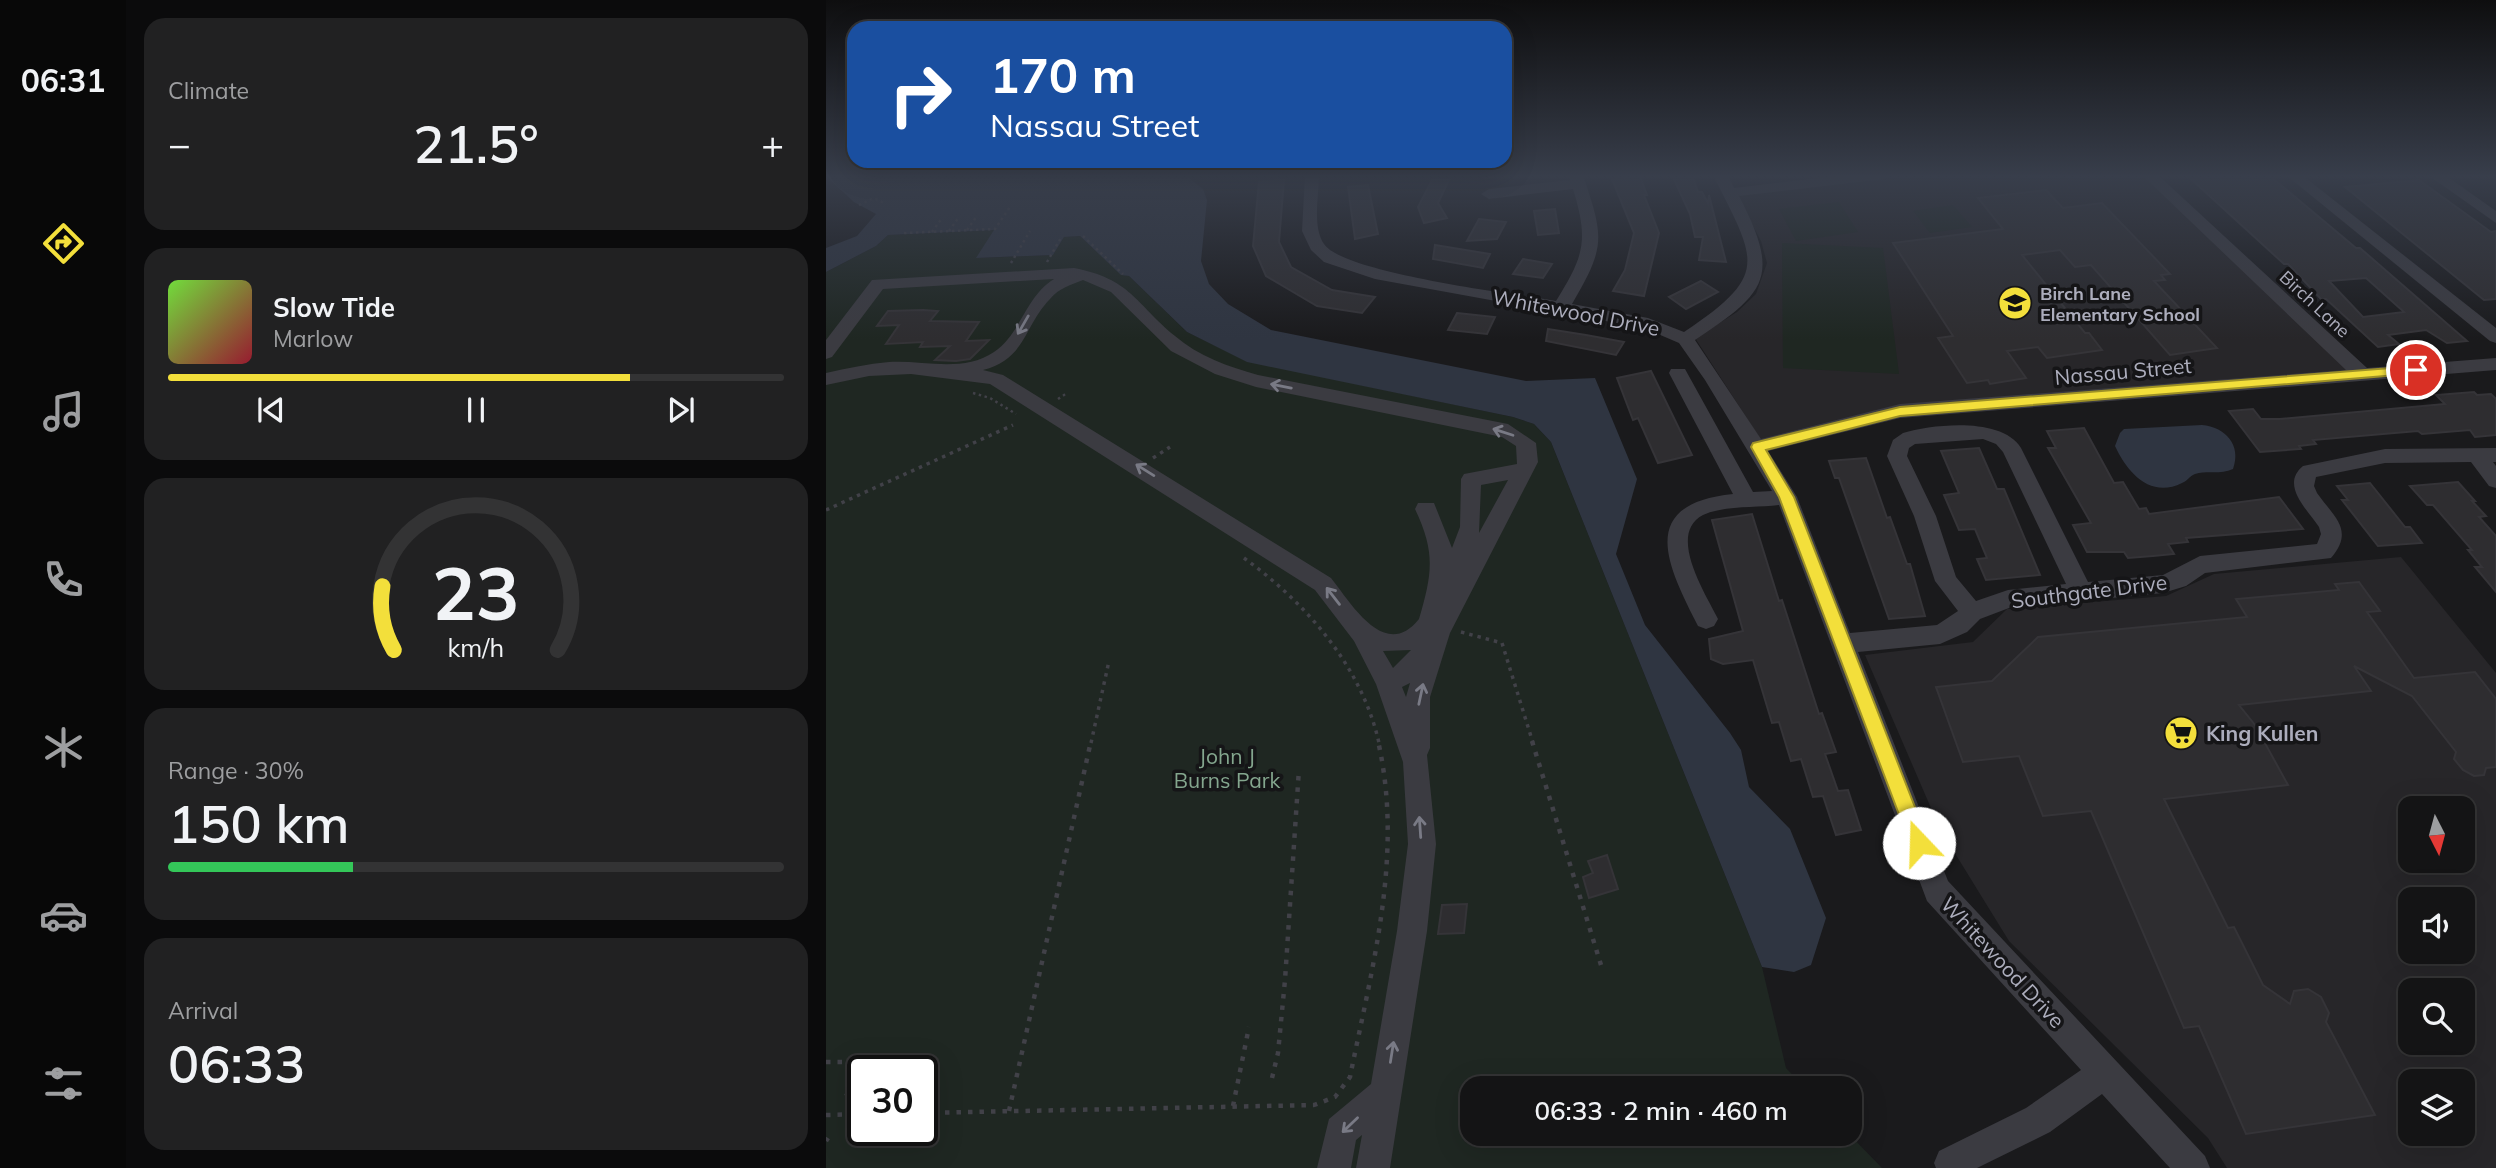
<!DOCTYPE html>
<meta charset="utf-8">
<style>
:root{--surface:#141415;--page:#212122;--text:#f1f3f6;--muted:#9d9ea0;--line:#333334;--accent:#f3df3b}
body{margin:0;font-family:Mulish,sans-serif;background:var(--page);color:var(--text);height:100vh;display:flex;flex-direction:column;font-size:26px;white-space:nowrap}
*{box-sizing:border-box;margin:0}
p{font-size:23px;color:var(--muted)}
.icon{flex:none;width:38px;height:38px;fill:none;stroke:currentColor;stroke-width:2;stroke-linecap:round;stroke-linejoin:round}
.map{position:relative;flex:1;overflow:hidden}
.side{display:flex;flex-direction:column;gap:18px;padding:18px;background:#0b0b0c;width:700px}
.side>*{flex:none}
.top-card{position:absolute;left:21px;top:21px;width:665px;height:147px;border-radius:21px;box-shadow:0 7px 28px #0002,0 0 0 2px var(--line);background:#1a4fa0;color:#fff;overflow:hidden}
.needle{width:46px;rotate:174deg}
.buttons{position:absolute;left:1572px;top:796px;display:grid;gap:14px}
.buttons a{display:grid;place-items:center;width:77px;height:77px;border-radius:14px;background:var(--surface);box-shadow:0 7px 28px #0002,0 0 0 2px var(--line);font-size:35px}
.speed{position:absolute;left:21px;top:1055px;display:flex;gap:14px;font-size:35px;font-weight:700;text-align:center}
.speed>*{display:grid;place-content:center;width:91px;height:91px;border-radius:50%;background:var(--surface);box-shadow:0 7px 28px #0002,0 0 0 2px var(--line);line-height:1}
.speed .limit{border:4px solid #111;border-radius:10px;background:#fff;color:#111}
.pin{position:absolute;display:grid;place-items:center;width:60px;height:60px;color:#fff;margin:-30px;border:4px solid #fff;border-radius:50%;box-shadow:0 2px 7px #0007}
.me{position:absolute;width:77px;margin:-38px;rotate:339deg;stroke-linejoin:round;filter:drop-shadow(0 0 5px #0008)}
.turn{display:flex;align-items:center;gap:24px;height:147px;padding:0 28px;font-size:32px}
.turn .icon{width:91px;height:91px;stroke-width:2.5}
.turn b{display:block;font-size:49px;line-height:60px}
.big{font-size:52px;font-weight:600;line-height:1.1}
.side .card{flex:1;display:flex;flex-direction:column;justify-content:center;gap:10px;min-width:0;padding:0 24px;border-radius:21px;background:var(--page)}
.side .dial{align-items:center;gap:0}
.dial svg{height:182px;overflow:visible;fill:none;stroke:var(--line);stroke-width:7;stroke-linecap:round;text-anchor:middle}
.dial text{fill:var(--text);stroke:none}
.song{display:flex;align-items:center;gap:21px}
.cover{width:84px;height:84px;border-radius:10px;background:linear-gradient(135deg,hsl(100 70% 55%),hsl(350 70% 35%))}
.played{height:7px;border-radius:4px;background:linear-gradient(90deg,var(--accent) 75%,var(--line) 75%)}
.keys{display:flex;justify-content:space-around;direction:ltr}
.heat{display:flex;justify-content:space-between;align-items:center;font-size:38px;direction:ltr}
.charge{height:10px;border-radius:5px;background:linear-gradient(90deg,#34c759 30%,var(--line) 0)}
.trip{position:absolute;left:634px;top:1076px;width:402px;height:70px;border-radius:21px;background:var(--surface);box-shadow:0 7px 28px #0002,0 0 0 2px var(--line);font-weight:600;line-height:70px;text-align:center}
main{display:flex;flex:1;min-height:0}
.tab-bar{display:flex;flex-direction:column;width:126px;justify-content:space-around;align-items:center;background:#080808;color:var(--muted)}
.tab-bar .icon{width:49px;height:49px}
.tab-bar .active{color:var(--accent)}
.tab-bar b{font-size:32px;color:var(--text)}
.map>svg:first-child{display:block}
</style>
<main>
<nav class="tab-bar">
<b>06:31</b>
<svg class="icon active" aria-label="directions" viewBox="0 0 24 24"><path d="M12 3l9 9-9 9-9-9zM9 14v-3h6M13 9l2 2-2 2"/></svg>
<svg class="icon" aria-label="music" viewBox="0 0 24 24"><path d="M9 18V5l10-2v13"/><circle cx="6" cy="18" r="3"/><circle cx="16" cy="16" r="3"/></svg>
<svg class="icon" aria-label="phone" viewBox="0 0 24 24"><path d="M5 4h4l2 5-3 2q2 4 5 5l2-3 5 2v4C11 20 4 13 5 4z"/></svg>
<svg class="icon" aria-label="climate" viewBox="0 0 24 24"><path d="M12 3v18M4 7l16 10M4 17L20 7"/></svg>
<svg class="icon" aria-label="car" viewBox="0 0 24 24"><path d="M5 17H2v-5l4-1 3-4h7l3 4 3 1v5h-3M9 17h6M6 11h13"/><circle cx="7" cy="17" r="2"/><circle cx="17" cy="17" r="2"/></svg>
<svg class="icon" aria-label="filters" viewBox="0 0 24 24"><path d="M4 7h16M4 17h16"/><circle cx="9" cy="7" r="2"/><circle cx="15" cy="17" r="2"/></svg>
</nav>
<section class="side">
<div class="card"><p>Climate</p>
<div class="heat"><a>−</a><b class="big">21.5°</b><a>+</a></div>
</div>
<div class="card">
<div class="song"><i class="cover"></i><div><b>Slow Tide</b><p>Marlow</p></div></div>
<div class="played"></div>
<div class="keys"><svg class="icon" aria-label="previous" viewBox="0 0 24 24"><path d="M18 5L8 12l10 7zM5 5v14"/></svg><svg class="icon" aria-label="pause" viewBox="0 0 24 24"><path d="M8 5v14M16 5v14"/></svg><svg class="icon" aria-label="next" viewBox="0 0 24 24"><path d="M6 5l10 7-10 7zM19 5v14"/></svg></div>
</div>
<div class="card dial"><svg viewBox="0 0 100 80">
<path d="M14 69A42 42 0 1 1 86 69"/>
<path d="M14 69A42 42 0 0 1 9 41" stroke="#f3df3b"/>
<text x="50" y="56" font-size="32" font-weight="700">23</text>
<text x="50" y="72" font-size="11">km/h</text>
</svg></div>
<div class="card"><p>Range · 30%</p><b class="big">150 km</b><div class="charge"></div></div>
<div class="card"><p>Arrival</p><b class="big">06:33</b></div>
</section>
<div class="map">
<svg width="1670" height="1168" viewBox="0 0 1670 1168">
<rect width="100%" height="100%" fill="#1a1a1c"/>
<g fill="#272629" fill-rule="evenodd">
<polygon points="1072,175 1320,175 1531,373 1064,408 935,440 869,338 911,312 930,294 941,263 935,241 910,194"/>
<path d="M1575 557 1670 673V1168H1401L1382 1138 1183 941 1114 829 1039 655 1147 642 1181 609 1340 596 1388 574ZM1584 808H1636V861H1584ZM1584 900H1636V952H1584ZM1584 990H1636V1043H1584ZM1584 1082H1636V1134H1584Z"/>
</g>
<g fill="#1f2722" fill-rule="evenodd">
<polygon points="1013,202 1032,232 970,241 953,209"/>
<polygon points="1127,205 1146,227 1104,233 1087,211"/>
<path d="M169 230 151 258 227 255 238 237 254 236 295 274 303 276 361 332 421 361 687 417 708 424 725 442 936 967 960 1068 979 1088H646V1134H1023L1056 1168H0V272L50 246 62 235ZM37 1071H96V1130H37Z"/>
<polygon points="956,243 1057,248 1073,374 957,368"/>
</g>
<g fill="#2f3541">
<polygon points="7,175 359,175 377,189 381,200 375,261 383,284 402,304 445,330 700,381 769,378 811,479 790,554 819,625 904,733 915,750 923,787 964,829 1000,918 985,965 968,972 936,967 725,442 708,424 687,417 421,362 361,332 303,276 295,275 254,236 238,237 227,255 150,258 168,230 62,235 50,246 0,272 0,248 31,236 50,214 28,202 2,178"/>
<path d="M1376 425C1399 427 1416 445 1407 469 1394 475 1382 470 1369 474 1363 476 1362 481 1356 483 1324 499 1301 472 1289 446L1294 433 1298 429Z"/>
</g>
<g fill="#2e2d30" stroke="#353438" stroke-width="2" fill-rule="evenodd">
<polygon points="846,175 866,175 872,192 876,192 882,203 883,195 900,262 873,260 877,237 869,237 864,214"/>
<path d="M1404 175H1443L1530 248H1534L1641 341 1621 343 1600 330 1562 335 1573 344 1552 347 1500 299H1495L1462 264H1458L1365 179ZM1540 278 1578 312 1537 317 1503 281Z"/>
<polygon points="814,176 821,195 818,195 833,233 818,296 787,291 799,270 808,233 786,179"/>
<polygon points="458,180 453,242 465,267 506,290 549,297 536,313 491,306 440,276 427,246 433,182"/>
<polygon points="606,180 623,180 612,203 621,218 598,223 592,207"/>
<polygon points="1593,180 1665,232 1670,231 1670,299 1658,300 1519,187"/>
<polygon points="542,185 552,234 529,239 522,187"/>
<polygon points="1220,190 1237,208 1276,203 1344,274 1335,275 1339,280 1328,281 1391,348 1344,355 1265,265 1249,267 1234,250 1196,255 1259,333 1263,333 1276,350 1221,358 1212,347 1181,351 1200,378 1164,384 1162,380 1141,383 1112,338 1127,336 1067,243 1177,229 1152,198"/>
<polygon points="729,209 733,233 712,235 708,211"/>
<polygon points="653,219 680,222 671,239 641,241"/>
<polygon points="609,245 664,254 657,268 607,259"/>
<polygon points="697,259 726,264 717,278 687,274"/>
<polygon points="875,281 892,292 860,309 843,297"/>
<polygon points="97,310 112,311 104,321 153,322 140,341 163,340 144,359 130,361 109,360 124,346 94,347 97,342 60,344 73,325 51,326 62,311"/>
<polygon points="631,313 669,317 661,334 622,330"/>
<polygon points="722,329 760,335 798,342 790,355 720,341"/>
<polygon points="825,371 866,455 832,463 812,418 807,420 791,378"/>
<polygon points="1648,392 1651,395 1665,394 1670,399 1670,435 1649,437 1644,430 1596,434 1592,431 1487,440 1490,444 1473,446 1475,449 1434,452 1403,411 1427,409 1435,419 1454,419 1619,404 1610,395"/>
<polygon points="1258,428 1288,483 1297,482 1313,509 1320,508 1323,514 1453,497 1477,529 1360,538 1362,542 1342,544 1348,554 1327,556 1302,558 1298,552 1261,552 1247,525 1265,523 1222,448 1230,448 1221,431"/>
<polygon points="1153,448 1171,489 1178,489 1214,575 1160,580 1151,559 1161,558 1149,529 1133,530 1118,495 1133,493 1115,451"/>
<polygon points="1040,458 1061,518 1064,517 1081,564 1084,564 1099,616 1063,619 1013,478 1009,478 1003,461"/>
<polygon points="1632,482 1649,501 1646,501 1660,516 1653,517 1670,536 1670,592 1649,567 1656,567 1642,550 1646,550 1607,505 1601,505 1584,486"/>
<polygon points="1544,483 1579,527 1584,527 1596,543 1552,546 1516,500 1522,500 1511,486"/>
<polygon points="926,514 953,601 956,600 993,714 996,713 1010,752 999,754 1012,791 1022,790 1035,830 1010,835 997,796 987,797 975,759 965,761 953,722 946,723 927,660 897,664 885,659 883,639 917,631 886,520"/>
<polygon points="1533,582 1554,611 1541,612 1588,678 1649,672 1670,699 1670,767 1660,768 1658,775 1648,776 1637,770 1628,759 1630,752 1586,696 1528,666 1545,691 1413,705 1429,725 1462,785 1338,799 1402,928 1408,927 1437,985 1464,1004 1468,991 1482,989 1495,997 1503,1013 1500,1022 1549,1115 1420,1134 1373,1026 1358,1028 1265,811 1217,816 1193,756 1137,762 1110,687 1166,681 1212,637 1421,617 1410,599 1513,590 1509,584"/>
<polygon points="781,855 792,889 763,898 757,877 767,873 762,861"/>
<polygon points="641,904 638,933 612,934 616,905"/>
</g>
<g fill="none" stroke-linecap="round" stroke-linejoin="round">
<g stroke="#414148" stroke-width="2.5" stroke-dasharray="2.5 3.5" stroke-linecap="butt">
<polyline points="33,205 48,198 60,204"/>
<polyline points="141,230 151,216"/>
<polyline points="123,231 133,217"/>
<polyline points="106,232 116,218"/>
<polyline points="78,233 169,229 184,207"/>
<polyline points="257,236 297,274"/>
<polyline points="221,262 236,236"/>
<polyline points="185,263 204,231"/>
<polyline points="147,393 164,398 190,414"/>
<polyline points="232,399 241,393"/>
</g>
<g stroke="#414148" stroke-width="3.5" stroke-dasharray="3.5 5" stroke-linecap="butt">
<polyline points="327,458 344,447"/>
<polyline points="0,510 187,425"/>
<path d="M418 558C480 603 536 667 553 743"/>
<polyline points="635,632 676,643 707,743"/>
<polyline points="265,743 283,661"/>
</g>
<g stroke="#414148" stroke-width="4.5" stroke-dasharray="4.5 7" stroke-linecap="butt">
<polyline points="706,741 775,965"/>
<polyline points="0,1062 36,1062 18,1101"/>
<polyline points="446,1078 452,1053 459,980 473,769"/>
<polyline points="407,1106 423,1027"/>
<polyline points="183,1111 265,741"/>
<path d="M96 1113 488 1105 509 1097 524 1077C546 967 578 854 552 741"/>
<polyline points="0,1115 37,1114"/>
<polyline points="0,1141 2,1138"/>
</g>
<g fill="#3b3b41" fill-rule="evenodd">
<path d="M479 175H493C493 195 486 226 498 244 517 273 689 294 730 301 758 256 763 241 747 189L663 199 655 194 663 189 744 180 743 175H757C778 238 780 246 746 304L822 318 858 332C945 274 930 261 887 175H902L908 188 1018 175H1065L1058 179 913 196C955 277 941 292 869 340L935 439 1074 404 1520 370 1316 175H1332L1541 368 1670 358V370L1074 418 942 451 971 497 1024 633 1111 625 1132 611 1109 581 1088 516 1061 456 1067 440 1077 433C1108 424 1176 417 1195 448L1262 582 1337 575 1374 556 1491 544 1495 534 1493 527C1481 509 1454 485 1477 466L1559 449 1670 448V462H1667L1670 466V488L1663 486 1645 462 1559 463 1490 477 1488 486 1491 493C1508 517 1529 530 1505 558L1379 573 1360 586 1337 593 1183 608 1154 619 1141 632 1114 644 1032 652 1122 881 1379 1156 1384 1168H1344L1276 1094 1224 1132 1151 1168H1110L1108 1163 1113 1151 1200 1108 1255 1070 1101 901 953 505C930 508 899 505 877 515 840 534 881 596 892 619L888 626 880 629 872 626C841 565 810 504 907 494L843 373 845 369H859L927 492 946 491 879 380 853 343 818 328 549 279 498 262 485 250 476 231ZM1157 439 1170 444 1177 452 1240 584 1182 590 1150 601 1130 577 1110 516 1081 456 1083 448 1089 444Z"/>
<polygon points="1460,175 1476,175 1670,328 1670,343 1664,341"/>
<polygon points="1602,175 1619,175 1670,211 1670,223"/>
<path d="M248 268C305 279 309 303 349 336 372 356 403 367 432 375L682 424 710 443 712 462 624 633 604 697V748L601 755 610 844 601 931 564 1168H530L536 1135 530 1140 525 1168H491L503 1119 545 1084 571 931 582 844 577 762 550 684 528 641 489 590 164 384 85 374 43 376 0 385V373C21 368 42 364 63 362 98 360 137 373 168 352 195 334 199 297 228 279L57 289 6 357 0 359V340L46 280ZM257 280 285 292 345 351 389 374 430 387 676 437 690 446 691 464 638 474 635 479 634 527 626 548 608 503H592L589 509C610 553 606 574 593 619 559 662 525 603 505 578L177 375 157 370C201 358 197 327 224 299 233 288 245 285 257 280ZM682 480 653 533 655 485ZM585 650 567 668 557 651ZM584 683 580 697 576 687Z"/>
</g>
</g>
<defs><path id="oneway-shaft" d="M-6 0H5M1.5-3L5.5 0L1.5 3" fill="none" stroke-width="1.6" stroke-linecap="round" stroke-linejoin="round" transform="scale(1.75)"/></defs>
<g stroke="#797a85">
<use href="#oneway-shaft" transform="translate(197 325) rotate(120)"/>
<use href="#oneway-shaft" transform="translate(455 386) rotate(-169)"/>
<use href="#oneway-shaft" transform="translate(677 432) rotate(-162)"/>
<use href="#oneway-shaft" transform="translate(319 470) rotate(-148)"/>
<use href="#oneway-shaft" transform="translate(507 596) rotate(-128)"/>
<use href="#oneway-shaft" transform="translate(595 694) rotate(-78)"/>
<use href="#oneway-shaft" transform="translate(594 827) rotate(-94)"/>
<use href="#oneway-shaft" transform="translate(566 1052) rotate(-81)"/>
<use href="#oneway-shaft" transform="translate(524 1125) rotate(136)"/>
</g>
<linearGradient id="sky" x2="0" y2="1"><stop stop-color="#0e0e0f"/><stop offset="0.52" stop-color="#383e4b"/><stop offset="1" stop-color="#383e4b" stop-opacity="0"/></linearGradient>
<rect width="1670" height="339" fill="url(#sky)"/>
<polygon fill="#f3df3b" stroke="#9e9126" stroke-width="2" points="1590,366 1595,368 1595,373 1074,416 940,450 968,497 1103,843 1100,849 1093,852 1086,849 953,497 925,447 927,443 1074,407"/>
<defs>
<symbol id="school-disc" viewBox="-11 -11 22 22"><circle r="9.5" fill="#f3df3b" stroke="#151517"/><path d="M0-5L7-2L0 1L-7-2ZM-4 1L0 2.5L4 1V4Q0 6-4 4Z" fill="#111"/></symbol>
<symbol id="supermarket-disc" viewBox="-11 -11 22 22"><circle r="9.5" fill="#f3df3b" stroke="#151517"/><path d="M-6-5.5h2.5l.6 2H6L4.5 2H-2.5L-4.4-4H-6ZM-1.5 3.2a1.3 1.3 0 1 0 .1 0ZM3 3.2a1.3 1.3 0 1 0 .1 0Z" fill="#111"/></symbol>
</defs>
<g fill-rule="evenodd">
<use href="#school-disc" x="1170" y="284" width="38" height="38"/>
<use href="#supermarket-disc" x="1336" y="714" width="38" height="38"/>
</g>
<g text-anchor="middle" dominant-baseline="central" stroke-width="7" stroke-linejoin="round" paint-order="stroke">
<g font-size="18" font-weight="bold" fill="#acadbc" stroke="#151517" text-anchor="start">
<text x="1214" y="293">Birch Lane<tspan x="1214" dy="21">Elementary School</tspan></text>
</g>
<g font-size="18" fill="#acadbc" stroke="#151517">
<text transform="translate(1489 304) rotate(43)">Birch Lane</text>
</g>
<g font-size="21" fill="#acadbc" stroke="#151517">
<text transform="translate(750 312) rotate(11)">Whitewood Drive</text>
<text transform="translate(1297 371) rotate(-5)">Nassau Street</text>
<text transform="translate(1263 591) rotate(-7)">Southgate Drive</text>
<text transform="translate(1177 962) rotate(47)">Whitewood Drive</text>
</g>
<g font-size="21" font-weight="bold" fill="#acadbc" stroke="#151517" text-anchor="start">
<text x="1380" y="733">King Kullen</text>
</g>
<g font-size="21" fill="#84a68e" stroke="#151517">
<text x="401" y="756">John J<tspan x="401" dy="24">Burns Park</tspan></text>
</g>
</g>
</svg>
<div class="buttons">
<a><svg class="needle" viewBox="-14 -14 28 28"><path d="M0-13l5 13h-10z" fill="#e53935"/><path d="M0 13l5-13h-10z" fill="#9d9ea0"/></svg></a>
<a><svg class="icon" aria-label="sound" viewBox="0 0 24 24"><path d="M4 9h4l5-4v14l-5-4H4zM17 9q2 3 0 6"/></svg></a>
<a><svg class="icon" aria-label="search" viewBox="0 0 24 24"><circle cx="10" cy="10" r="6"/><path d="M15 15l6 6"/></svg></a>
<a><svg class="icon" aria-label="layers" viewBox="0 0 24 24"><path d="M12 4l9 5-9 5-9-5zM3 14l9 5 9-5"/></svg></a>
</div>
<div class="speed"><div class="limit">30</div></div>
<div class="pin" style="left:1590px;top:370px;background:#d93025"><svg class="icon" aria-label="arrive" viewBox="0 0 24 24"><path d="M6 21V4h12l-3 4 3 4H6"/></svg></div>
<svg class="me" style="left:1093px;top:843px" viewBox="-20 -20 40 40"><circle r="19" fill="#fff"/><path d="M0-13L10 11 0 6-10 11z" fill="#f3df3b"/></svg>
<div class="trip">06:33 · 2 min · 460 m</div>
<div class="top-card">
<div class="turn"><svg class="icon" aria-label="right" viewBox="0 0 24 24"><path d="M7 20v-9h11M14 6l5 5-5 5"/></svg><div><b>170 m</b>Nassau Street</div></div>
</div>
</div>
</main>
